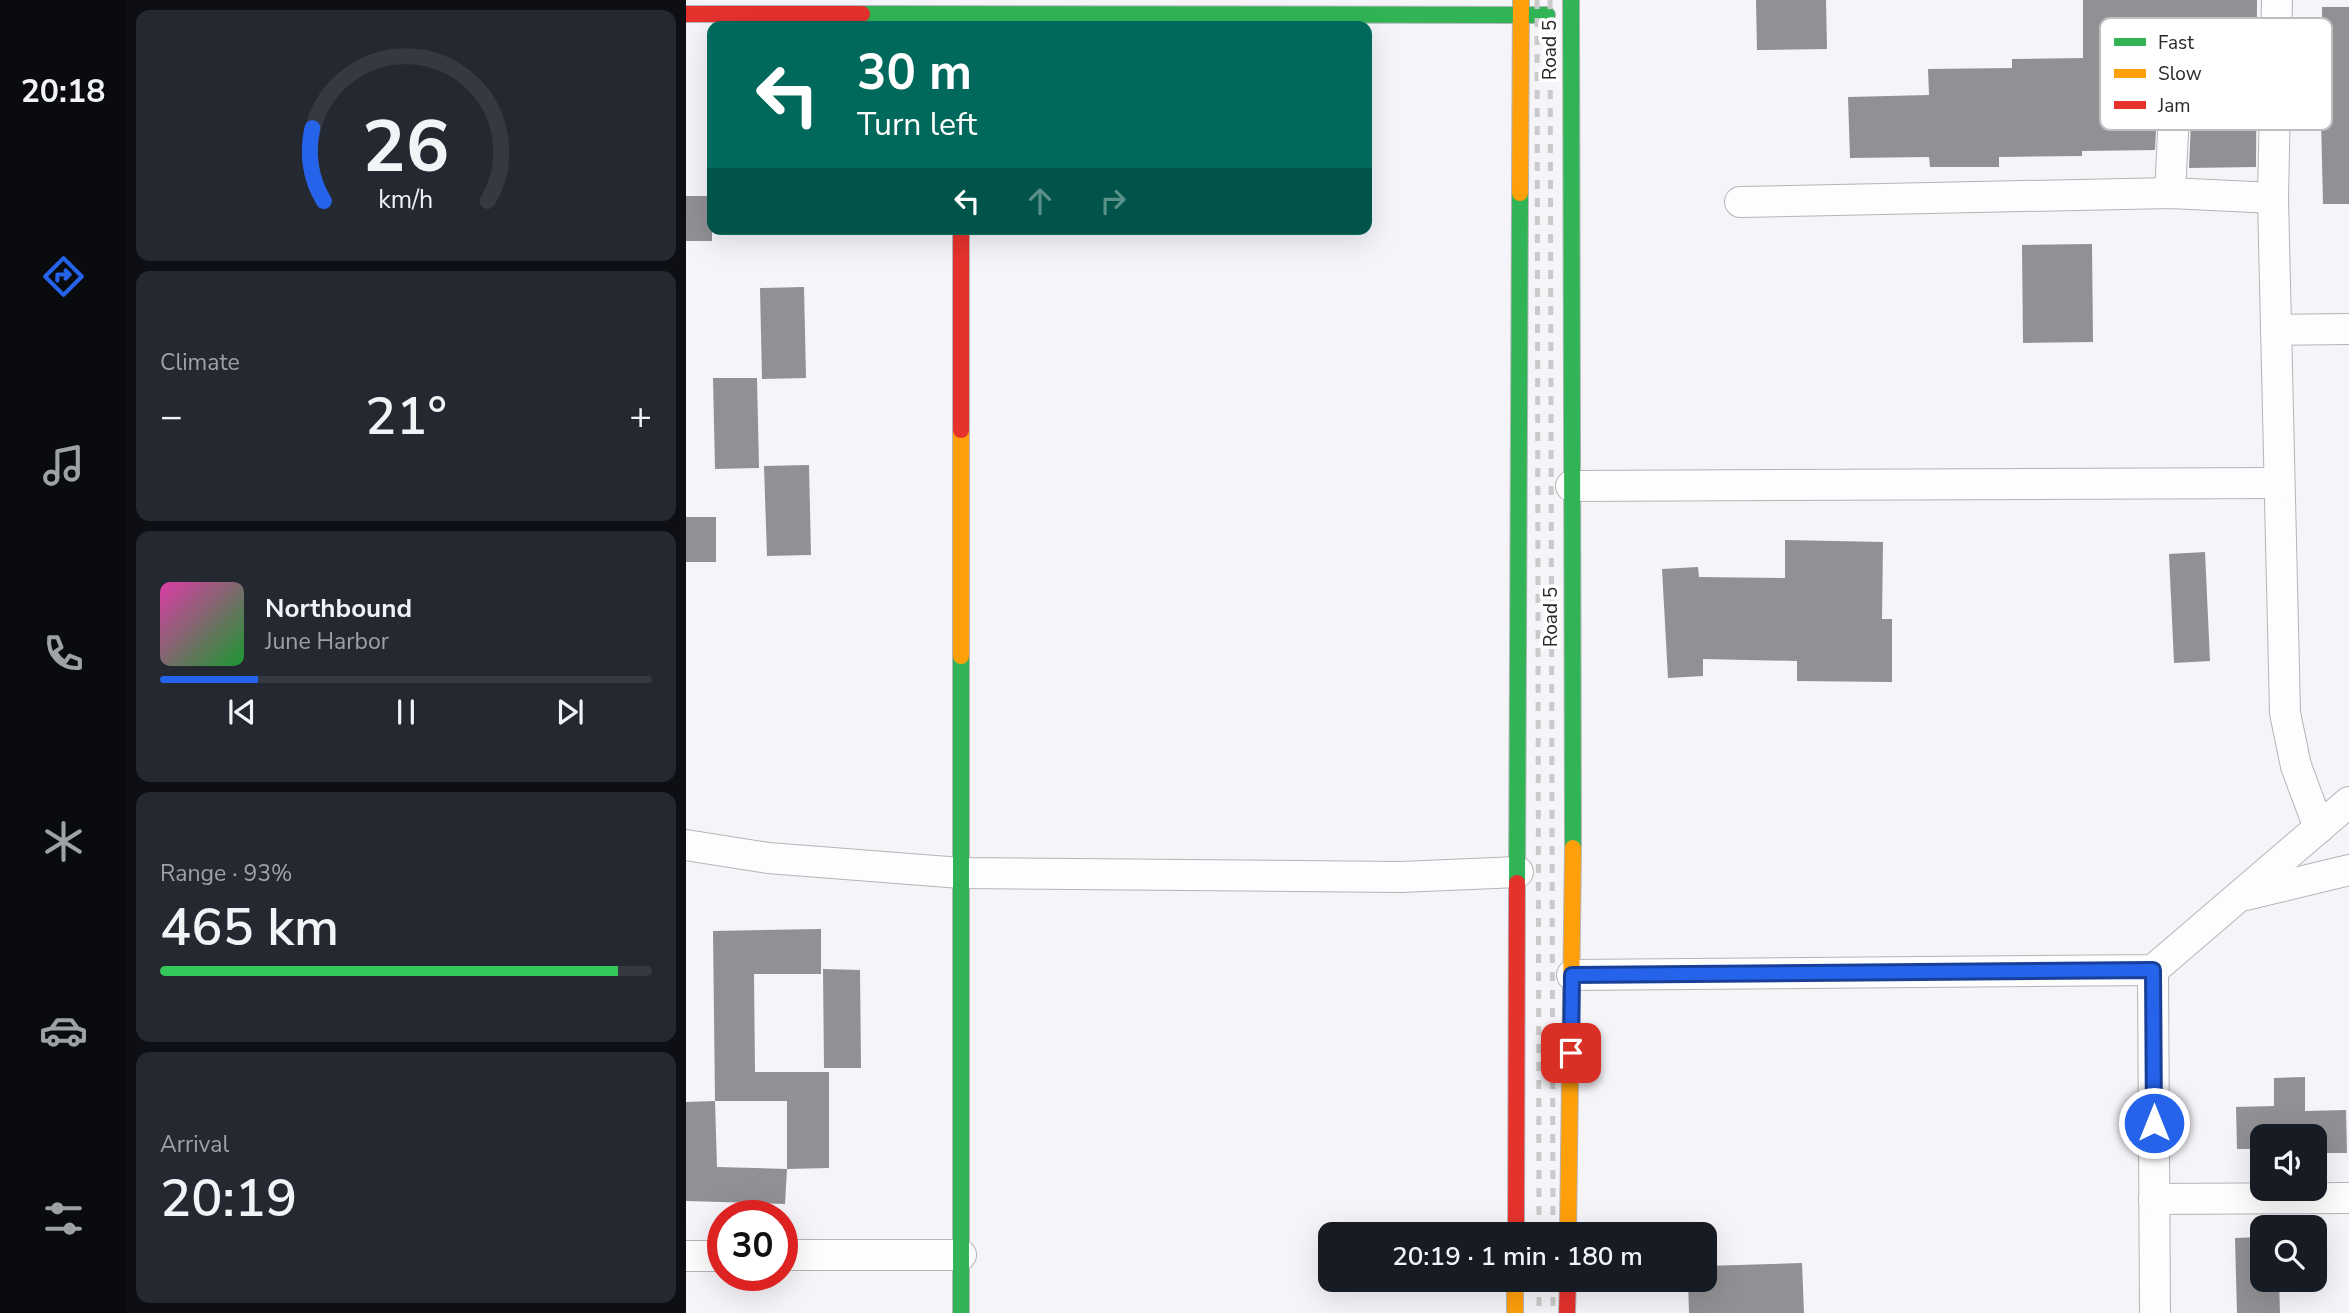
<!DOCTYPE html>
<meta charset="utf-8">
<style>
:root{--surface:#171b24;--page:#242831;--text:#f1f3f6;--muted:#9ea1a6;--line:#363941;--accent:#2563eb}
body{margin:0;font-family:"Nunito Sans",sans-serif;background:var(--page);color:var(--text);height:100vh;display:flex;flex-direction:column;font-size:26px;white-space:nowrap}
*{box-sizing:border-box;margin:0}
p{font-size:23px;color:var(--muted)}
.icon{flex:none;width:38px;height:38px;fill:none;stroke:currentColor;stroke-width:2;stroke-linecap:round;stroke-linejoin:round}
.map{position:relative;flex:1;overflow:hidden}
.sheet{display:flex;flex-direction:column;gap:10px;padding:10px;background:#0d0f14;width:560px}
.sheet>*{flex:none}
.top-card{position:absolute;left:21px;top:21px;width:665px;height:214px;border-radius:14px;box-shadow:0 7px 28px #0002;background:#00695c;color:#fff;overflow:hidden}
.tools{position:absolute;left:1564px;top:1124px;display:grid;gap:14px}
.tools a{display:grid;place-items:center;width:77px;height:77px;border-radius:14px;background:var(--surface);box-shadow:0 7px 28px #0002;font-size:35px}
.speed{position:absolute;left:21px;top:1200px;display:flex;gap:14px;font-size:35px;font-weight:700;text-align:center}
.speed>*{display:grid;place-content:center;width:91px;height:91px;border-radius:50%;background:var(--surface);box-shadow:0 7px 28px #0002;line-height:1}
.speed .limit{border:10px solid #d22;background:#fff;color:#111}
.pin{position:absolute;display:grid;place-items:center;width:60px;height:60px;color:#fff;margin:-30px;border-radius:14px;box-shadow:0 4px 10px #0006}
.me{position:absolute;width:77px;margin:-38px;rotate:0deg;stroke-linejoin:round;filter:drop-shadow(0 0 5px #0008)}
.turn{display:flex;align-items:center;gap:24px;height:147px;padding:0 35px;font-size:32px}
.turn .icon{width:91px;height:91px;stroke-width:2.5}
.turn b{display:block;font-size:49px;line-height:60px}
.lanes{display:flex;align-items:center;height:66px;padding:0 35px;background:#0003;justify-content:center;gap:35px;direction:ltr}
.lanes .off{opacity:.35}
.big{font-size:52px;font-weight:600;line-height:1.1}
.sheet .tile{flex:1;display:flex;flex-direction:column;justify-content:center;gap:10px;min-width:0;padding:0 24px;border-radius:14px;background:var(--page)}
.sheet .dial{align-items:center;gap:0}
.dial svg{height:182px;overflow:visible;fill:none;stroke:var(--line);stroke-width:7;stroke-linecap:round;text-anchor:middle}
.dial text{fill:var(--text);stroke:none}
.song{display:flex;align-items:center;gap:21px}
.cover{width:84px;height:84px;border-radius:10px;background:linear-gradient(135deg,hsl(320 70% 55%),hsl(130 70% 35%))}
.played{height:7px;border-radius:4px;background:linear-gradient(90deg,var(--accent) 20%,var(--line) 20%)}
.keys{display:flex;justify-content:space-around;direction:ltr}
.heat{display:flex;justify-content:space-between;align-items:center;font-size:38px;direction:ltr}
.charge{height:10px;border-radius:5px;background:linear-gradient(90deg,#34c759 93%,var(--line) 0)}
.trip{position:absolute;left:632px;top:1222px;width:399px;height:70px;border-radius:14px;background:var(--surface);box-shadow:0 7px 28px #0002;font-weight:600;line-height:70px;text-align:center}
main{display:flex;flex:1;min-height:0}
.menu{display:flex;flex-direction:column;width:126px;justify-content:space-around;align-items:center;background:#090b0e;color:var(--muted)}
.menu .icon{width:49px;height:49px}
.menu .on{color:var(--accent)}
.menu b{font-size:32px;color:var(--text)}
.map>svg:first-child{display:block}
</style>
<main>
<nav class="menu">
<b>20:18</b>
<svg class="icon on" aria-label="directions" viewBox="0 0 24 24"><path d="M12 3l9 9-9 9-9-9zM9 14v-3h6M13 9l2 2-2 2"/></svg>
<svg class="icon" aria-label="music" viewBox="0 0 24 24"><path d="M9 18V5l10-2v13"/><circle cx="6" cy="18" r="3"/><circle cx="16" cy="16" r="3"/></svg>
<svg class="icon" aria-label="phone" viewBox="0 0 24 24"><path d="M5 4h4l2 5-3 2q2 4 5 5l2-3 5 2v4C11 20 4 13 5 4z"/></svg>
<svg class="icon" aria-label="climate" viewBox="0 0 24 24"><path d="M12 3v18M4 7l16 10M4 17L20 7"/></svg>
<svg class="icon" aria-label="car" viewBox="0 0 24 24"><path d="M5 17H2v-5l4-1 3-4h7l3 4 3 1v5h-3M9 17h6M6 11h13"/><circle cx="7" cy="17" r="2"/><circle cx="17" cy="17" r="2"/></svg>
<svg class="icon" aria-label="filters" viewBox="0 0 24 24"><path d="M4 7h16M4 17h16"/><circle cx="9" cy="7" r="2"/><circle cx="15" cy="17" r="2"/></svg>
</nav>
<section class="sheet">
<div class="tile dial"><svg viewBox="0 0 100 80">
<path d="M14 69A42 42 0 1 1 86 69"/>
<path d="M14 69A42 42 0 0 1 9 37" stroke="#2563eb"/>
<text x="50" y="56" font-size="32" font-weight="700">26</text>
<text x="50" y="72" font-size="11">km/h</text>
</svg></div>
<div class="tile"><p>Climate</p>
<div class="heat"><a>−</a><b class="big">21°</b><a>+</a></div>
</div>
<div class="tile">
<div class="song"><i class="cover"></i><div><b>Northbound</b><p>June Harbor</p></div></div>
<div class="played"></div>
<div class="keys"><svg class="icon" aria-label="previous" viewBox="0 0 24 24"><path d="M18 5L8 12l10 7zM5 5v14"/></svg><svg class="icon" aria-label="pause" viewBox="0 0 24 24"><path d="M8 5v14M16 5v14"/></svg><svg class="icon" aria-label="next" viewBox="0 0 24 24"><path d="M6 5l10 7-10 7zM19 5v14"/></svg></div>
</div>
<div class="tile"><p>Range · 93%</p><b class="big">465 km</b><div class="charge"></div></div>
<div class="tile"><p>Arrival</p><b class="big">20:19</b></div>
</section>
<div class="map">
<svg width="1663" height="1313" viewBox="0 0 1663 1313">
<rect width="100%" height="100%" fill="#f4f4f9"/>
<g fill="#919195">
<polygon points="1070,0 1140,0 1141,49 1071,50"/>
<polygon points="1397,0 1571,0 1570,167 1503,168 1508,53 1501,39 1491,36 1477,43 1474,51 1469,150 1396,151 1396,156 1313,157 1313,167 1244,167 1243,157 1164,158 1162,97 1243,95 1242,69 1326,68 1326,59 1397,58"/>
<polygon points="1636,7 1663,7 1663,204 1637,204 1634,78 1637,78"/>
<rect x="0" y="196" width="26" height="45"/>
<polygon points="1406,244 1407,342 1337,343 1336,245"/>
<polygon points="118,287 120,378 76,379 74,288"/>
<polygon points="27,378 71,378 73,468 29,469"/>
<polygon points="123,465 125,555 81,556 78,466"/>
<rect x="0" y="517" width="30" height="45"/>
<polygon points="1099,540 1197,542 1196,619 1206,619 1206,682 1111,681 1111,661 1017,659 1017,676 982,678 976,569 1012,567 1013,577 1099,578"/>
<polygon points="1519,552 1524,661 1488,663 1483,554"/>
<polygon points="135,929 135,974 68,974 69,1072 143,1072 143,1168 101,1169 101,1101 29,1101 27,931"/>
<polygon points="137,969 174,970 175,1068 138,1068"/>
<polygon points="1619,1077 1619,1111 1660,1110 1661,1153 1629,1153 1629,1136 1577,1136 1577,1149 1551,1149 1550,1107 1588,1106 1588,1078"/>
<polygon points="29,1101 31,1167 101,1169 99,1204 0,1201 0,1102"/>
<polygon points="1577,1237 1577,1279 1593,1279 1594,1313 1551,1313 1549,1238"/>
<polygon points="1116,1263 1118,1313 1003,1313 1002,1279 1018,1279 1018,1266"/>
</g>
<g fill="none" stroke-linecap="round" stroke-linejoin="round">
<defs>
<g id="street">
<polyline points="1484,193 1491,53"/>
<polyline points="1587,198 1599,713 1610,766 1633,828"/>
<polyline points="1054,202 1484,193 1587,198 1591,0"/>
<polyline points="1590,330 1663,329"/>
<polyline points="885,486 1593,483"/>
<polyline points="0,845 82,858 275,873 715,877 832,872"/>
<polyline points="1560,895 1663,870"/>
<polyline points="1467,970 1469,1313"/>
<polyline points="886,975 1467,970 1663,802"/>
<polyline points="1468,1199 1663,1198"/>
<polyline points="96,1255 275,1255"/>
<polyline points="0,1256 37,1256"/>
</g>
<g id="fast">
<polyline points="885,0 887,848"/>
<polyline points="176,14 861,15"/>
<polyline points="275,656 275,1313"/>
<polyline points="831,883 834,193"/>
</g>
<g id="slow">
<polyline points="834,193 835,0"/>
<polyline points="275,430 275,656"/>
<polyline points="882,1234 887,848"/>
<polyline points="829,1279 829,1313"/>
</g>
<g id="jam">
<polyline points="0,14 176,14"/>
<polyline points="275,229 275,430"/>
<polyline points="830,1234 831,883"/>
<polyline points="881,1313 882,1279"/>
</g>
</defs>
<use href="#street" stroke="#b4b4b9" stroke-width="32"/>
<use href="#fast" stroke="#b4b4b9" stroke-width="18"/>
<use href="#slow" stroke="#b4b4b9" stroke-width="18"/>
<use href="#jam" stroke="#b4b4b9" stroke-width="18"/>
<use href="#street" stroke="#fdfdfe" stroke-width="30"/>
<use href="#fast" stroke="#30b455" stroke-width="16"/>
<use href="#slow" stroke="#ff9f0a" stroke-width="16"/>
<use href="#jam" stroke="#e5322d" stroke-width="16"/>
<g stroke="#cacaca" stroke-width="5" stroke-dasharray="9 9" stroke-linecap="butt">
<polyline points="851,0 853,1234"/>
<polyline points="864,0 867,1234"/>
<polyline points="853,1279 853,1313"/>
<polyline points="867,1279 867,1313"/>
</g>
</g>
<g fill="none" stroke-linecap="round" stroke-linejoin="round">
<defs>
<polyline id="route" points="885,1053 886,975 1467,970 1468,1123"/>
</defs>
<use href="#route" stroke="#184099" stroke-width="18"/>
<use href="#route" stroke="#2563eb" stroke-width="12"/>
</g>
<g text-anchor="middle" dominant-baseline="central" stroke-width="7" stroke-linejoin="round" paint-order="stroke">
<g font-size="19" fill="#28282c" stroke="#fff">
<text transform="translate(864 50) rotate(-90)">Road 5</text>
<text transform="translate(865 617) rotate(-90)">Road 5</text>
</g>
</g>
<rect x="1414" y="18" width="232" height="112" rx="10" fill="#fff" stroke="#bebec0" stroke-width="2"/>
<rect x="1428" y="38" width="32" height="8" fill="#30b455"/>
<rect x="1428" y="69" width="32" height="9" fill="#ff9f0a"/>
<rect x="1428" y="101" width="32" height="8" fill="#e5322d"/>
<g font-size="19" fill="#28282c">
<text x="1472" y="49">Fast</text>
<text x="1472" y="80">Slow</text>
<text x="1472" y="112">Jam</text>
</g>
</svg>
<div class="tools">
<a><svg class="icon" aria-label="sound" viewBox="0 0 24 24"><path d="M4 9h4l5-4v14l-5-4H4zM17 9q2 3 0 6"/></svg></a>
<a><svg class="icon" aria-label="search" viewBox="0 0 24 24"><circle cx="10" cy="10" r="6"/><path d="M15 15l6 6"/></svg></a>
</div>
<div class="speed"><div class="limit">30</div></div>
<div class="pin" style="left:885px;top:1053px;background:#d93025"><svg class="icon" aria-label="arrive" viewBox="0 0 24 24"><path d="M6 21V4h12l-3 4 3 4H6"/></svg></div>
<svg class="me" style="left:1468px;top:1123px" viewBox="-20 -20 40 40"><circle r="17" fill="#2563eb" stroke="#fff" stroke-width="3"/><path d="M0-11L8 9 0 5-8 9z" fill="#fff"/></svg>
<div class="trip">20:19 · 1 min · 180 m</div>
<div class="top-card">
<div class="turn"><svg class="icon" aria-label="left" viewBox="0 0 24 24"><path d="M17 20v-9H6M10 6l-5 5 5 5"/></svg><div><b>30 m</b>Turn left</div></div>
<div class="lanes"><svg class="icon" aria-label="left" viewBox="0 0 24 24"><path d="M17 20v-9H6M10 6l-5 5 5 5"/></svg><svg class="icon off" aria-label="ahead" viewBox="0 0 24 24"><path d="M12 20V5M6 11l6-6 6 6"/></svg><svg class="icon off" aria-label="right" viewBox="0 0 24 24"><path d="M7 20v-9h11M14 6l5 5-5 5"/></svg></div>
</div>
</div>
</main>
